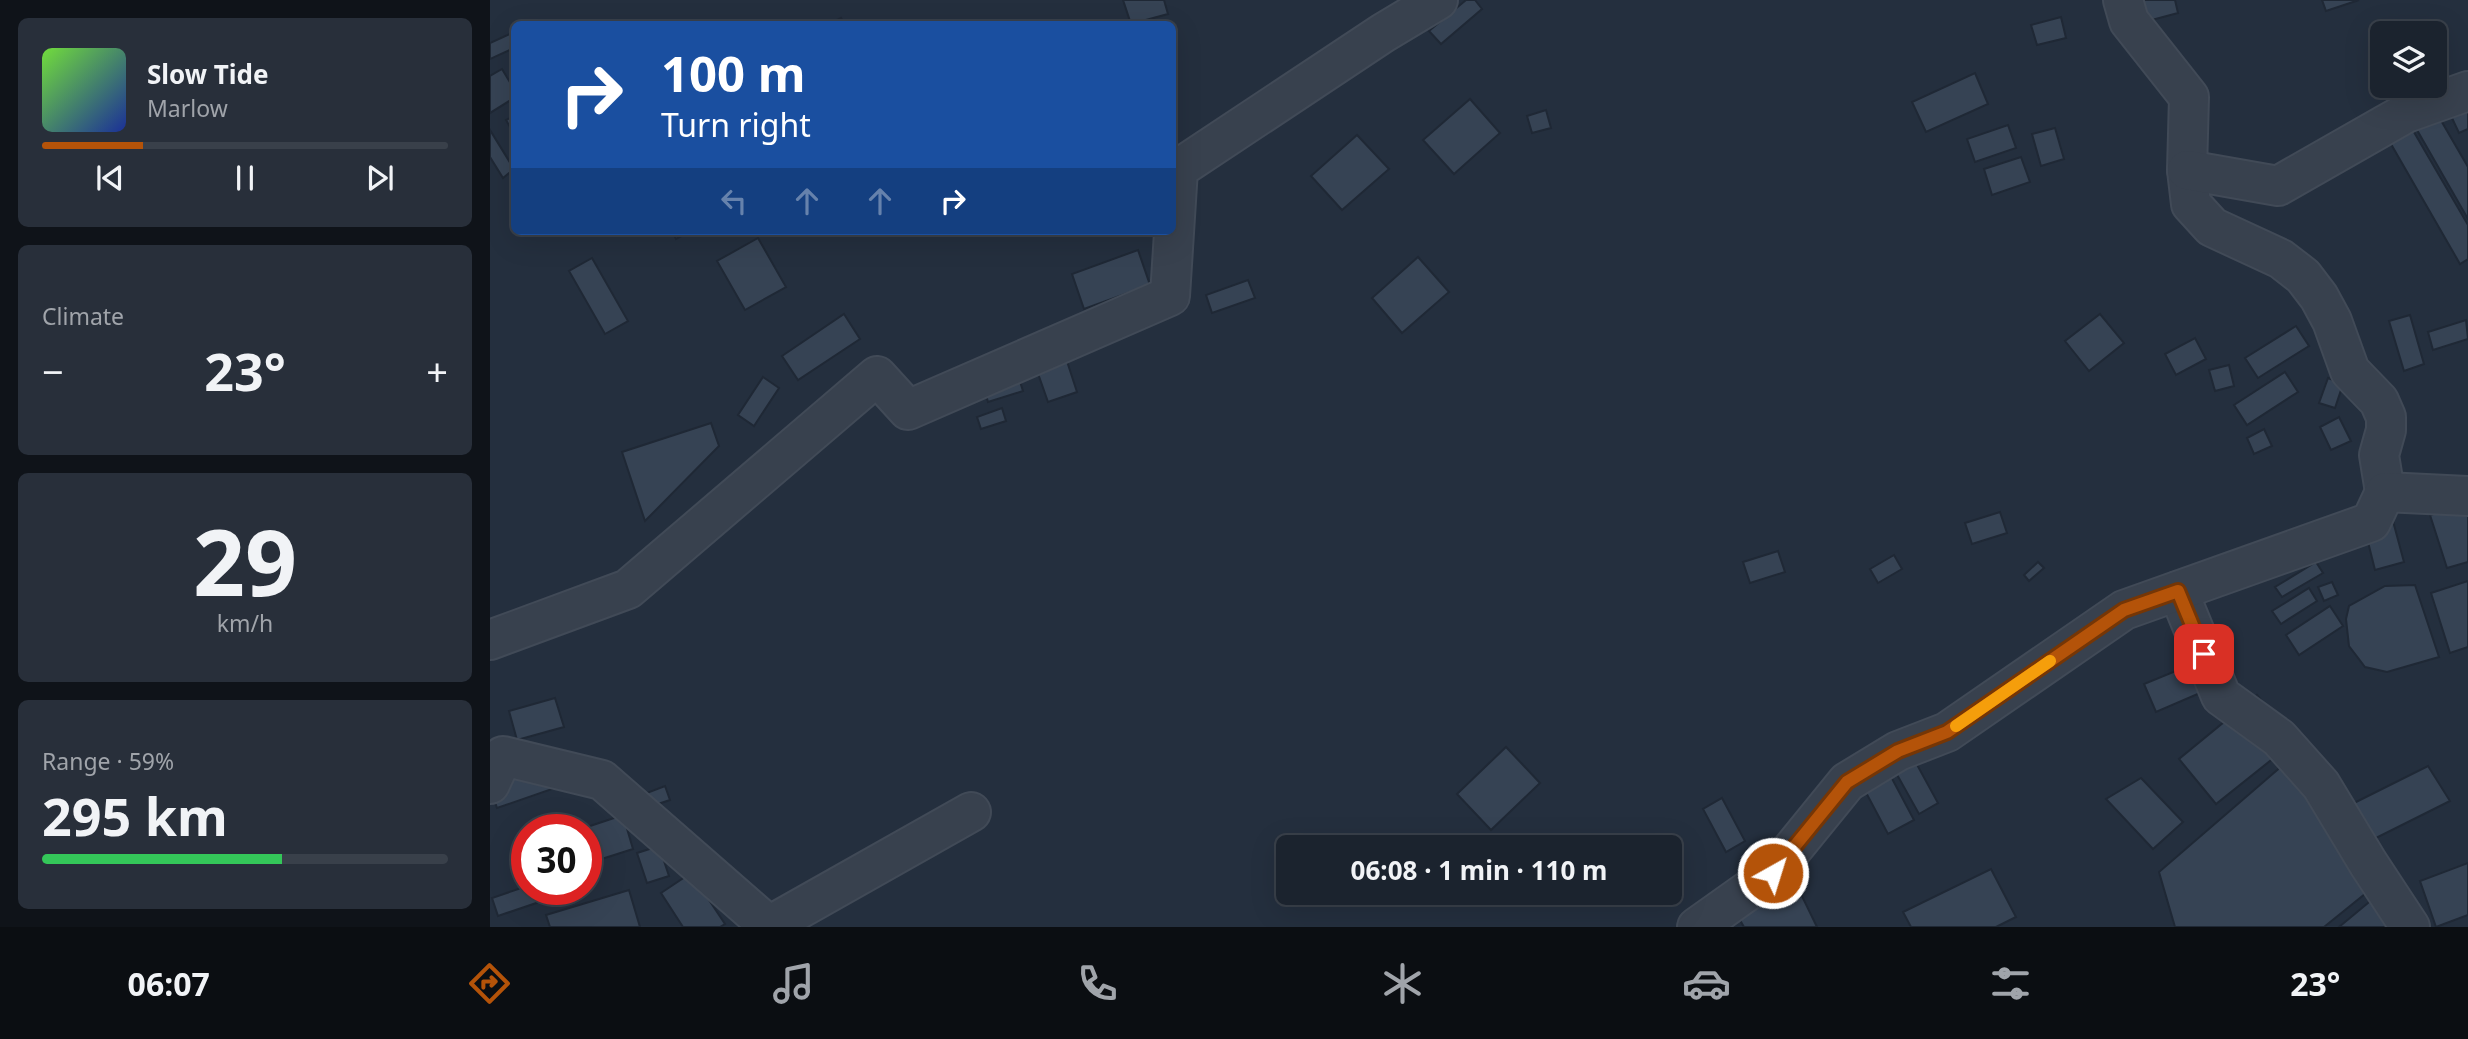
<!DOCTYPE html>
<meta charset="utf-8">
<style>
:root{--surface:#1b232e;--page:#282f3a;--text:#f1f3f6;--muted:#a0a4aa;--line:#39404a;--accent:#b45309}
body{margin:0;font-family:"Noto Sans",sans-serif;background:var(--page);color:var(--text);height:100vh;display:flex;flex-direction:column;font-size:26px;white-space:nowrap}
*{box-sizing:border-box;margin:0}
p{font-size:23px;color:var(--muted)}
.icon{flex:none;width:38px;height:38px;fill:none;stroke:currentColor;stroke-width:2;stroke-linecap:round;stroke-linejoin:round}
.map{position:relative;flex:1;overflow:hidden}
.side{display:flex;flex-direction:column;gap:18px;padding:18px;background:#0f1319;width:490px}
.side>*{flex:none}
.guide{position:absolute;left:21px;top:21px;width:665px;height:214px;border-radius:10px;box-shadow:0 7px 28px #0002,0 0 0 2px var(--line);background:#1a4fa0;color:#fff;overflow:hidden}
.controls{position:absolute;left:1880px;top:21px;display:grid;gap:14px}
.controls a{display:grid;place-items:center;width:77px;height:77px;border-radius:10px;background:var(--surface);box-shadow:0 7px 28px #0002,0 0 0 2px var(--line);font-size:35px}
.speed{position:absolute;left:21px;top:814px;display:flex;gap:14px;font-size:35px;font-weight:700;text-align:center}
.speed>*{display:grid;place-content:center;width:91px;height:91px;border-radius:50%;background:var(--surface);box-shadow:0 7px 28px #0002,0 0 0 2px var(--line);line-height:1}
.speed .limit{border:10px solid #d22;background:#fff;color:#111}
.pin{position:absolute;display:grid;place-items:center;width:60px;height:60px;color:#fff;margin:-30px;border-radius:14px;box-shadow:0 4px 10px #0006}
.me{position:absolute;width:77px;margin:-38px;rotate:39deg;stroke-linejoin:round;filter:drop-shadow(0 0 5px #0008)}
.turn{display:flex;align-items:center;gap:24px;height:147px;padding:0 35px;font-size:32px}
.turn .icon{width:91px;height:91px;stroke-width:2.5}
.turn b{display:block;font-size:49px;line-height:60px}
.lanes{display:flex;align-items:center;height:66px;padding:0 35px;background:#0003;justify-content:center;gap:35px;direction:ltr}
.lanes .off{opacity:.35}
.big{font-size:52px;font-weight:700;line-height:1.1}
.side .tile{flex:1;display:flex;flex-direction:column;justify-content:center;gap:10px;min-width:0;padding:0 24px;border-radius:10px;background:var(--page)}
.side .dial{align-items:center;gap:0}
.dial b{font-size:91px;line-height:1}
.song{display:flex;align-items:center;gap:21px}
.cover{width:84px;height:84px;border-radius:10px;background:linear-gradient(135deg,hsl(100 70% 55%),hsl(230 70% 35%))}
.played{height:7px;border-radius:4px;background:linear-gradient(90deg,var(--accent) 25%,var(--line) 25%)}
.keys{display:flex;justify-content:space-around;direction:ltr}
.heat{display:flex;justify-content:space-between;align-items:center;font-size:38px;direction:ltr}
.charge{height:10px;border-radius:5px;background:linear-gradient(90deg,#34c759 59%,var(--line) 0)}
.trip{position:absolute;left:786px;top:835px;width:406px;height:70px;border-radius:10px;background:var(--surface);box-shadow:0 7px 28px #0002,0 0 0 2px var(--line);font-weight:700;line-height:70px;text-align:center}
.tabs{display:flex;height:112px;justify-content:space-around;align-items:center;background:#0b0e12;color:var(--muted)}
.tabs .icon{width:49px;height:49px}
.tabs .selected{color:var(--accent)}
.tabs b{font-size:32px;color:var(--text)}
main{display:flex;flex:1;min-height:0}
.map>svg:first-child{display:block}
</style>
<main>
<section class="side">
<div class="tile">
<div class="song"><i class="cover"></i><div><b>Slow Tide</b><p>Marlow</p></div></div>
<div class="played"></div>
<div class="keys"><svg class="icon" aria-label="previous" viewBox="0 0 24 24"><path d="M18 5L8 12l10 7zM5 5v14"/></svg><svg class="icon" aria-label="pause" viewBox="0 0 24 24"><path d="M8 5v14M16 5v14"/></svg><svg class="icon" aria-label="next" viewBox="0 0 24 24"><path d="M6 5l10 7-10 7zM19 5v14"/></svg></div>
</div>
<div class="tile"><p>Climate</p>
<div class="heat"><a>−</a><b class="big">23°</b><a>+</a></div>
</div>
<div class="tile dial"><b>29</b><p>km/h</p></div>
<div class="tile"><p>Range · 59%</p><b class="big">295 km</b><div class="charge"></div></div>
</section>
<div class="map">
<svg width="1978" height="927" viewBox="0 0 1978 927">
<rect width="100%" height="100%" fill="#242f3e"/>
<g fill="#364354" stroke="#1f2835" stroke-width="2">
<polygon points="633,0 674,0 678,14 641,24"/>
<polygon points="976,0 985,0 992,9 951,44 939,31"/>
<polygon points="1653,0 1685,0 1688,13 1658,21"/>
<polygon points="1832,0 1869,0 1836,11"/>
<polygon points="1571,17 1576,38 1547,45 1541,25"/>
<polygon points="351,18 355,24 339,24"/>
<polygon points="22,33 24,48 0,59 0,43"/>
<polygon points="12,69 24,89 24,98 0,113 0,76"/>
<polygon points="1485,73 1498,104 1436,132 1422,102"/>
<polygon points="1920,86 1931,86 1978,167 1978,219 1907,95"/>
<polygon points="1978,90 1978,129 1969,133 1954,101"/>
<polygon points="1903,96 1978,225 1978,259 1970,264 1882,111"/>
<polygon points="980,99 1010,133 964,174 933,140"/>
<polygon points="1056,110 1061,128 1042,133 1037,116"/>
<polygon points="24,116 24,134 16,120"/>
<polygon points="1518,125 1526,148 1485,162 1477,139"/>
<polygon points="1565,128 1574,159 1551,166 1542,134"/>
<polygon points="0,130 24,169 13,178 0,157"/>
<polygon points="867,135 899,169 852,210 821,176"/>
<polygon points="1531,157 1540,182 1502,195 1494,169"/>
<polygon points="182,231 201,231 186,239"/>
<polygon points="268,238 296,287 255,310 227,261"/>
<polygon points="648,250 660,285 594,309 582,274"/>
<polygon points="928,257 959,292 912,333 882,298"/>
<polygon points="102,258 138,321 115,334 79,271"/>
<polygon points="758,280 765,298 722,313 716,295"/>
<polygon points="354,314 370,339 308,380 292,356"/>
<polygon points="1610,314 1634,343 1599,371 1575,341"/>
<polygon points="1920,315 1934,364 1914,371 1899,321"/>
<polygon points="1976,320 1978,339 1943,350 1938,332"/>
<polygon points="1806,326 1819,346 1768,378 1755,358"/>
<polygon points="1705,338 1716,359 1686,375 1675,354"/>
<polygon points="574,352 587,392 558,402 544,362"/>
<polygon points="1739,365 1744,386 1725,391 1719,370"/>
<polygon points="527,372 533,391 498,402 492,382"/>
<polygon points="1795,372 1808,392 1757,425 1744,405"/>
<polygon points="273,377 289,388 264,426 248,415"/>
<polygon points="1838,378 1853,384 1845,408 1829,403"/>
<polygon points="512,408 516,421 491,429 487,417"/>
<polygon points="1849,417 1861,441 1841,450 1830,427"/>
<polygon points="221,423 229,446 155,521 132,452"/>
<polygon points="1774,429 1782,446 1764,454 1757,438"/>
<polygon points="1978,504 1978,562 1957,568 1940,515"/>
<polygon points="1900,510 1914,562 1885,570 1872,518"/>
<polygon points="1510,512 1517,533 1482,544 1475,523"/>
<polygon points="1288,551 1295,572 1260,583 1253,562"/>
<polygon points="1404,555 1412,569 1388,583 1380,569"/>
<polygon points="1548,562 1554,568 1539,581 1534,575"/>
<polygon points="1826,562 1833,573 1792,597 1785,587"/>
<polygon points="1978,581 1978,647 1960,653 1941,593"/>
<polygon points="1842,582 1848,595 1834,601 1828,587"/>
<polygon points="1925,585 1949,657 1897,672 1875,667 1859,646 1856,619 1859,606 1895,586"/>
<polygon points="1819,588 1827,601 1791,624 1782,611"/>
<polygon points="1840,606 1853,626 1809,655 1796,635"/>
<polygon points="1705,663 1717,690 1666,712 1654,684"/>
<polygon points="1767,695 1805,741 1726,804 1689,759"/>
<polygon points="65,698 74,727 27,740 19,711"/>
<polygon points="1016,747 1050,783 1001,830 967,794"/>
<polygon points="53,754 65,788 7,808 0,787"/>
<polygon points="1800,759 1886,885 1834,927 1685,927 1669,872"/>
<polygon points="1425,761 1448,803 1429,814 1405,771"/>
<polygon points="1938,766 1960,801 1876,843 1856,807"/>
<polygon points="1398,771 1424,820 1398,834 1372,785"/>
<polygon points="1651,778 1693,822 1663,849 1616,799"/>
<polygon points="175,786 180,800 159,807 154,794"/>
<polygon points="1232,798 1255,841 1236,852 1213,809"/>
<polygon points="133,815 143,849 96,864 96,830 88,830"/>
<polygon points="169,846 179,876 157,883 147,853"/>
<polygon points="1288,847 1327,927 1254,927 1233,891"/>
<polygon points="1978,863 1978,915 1946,927 1930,881"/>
<polygon points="1501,869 1526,917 1506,927 1421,927 1413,912"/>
<polygon points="201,873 235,924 230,927 193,927 171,893"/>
<polygon points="37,886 37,889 55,889 58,899 8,916 2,898"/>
<polygon points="139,890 150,927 60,927 56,915"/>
<polygon points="1884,898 1901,927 1849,927"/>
</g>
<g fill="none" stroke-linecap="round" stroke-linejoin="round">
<defs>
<g id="minor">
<polyline points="1633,0 1639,21 1699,97 1697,170 1701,204 1722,227 1791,259 1813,276 1829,297 1842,321 1860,371 1889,401 1896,417 1896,430 1889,455 1895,492"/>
<polyline points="1697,170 1788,186 1916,113 1978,91"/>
<polyline points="1688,591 1731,696 1789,738 1831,785 1878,863 1920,927"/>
<polyline points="0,640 138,589 387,376 418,410 680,296 688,169 893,33 948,0"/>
<polyline points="0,784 13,756 112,780 279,926 481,812"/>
<polyline points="1207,927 1283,873 1357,782 1408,751 1457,732 1634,610 1881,522 1895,492 1978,496"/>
</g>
</defs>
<use href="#minor" stroke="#414a57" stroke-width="42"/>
<use href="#minor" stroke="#38414e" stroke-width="38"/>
</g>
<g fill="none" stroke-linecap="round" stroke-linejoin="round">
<defs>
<polyline id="route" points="1283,873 1357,782 1408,751 1457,732 1634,610 1688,591 1714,654"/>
</defs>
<use href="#route" stroke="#753606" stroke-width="18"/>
<use href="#route" stroke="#b45309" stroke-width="12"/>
<polyline stroke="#f59e0b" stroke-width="12" points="1466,726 1560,661"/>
</g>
</svg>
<div class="controls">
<a><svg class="icon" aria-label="layers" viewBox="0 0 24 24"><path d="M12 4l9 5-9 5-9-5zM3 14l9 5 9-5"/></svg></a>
</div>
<div class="speed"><div class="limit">30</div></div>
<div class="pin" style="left:1714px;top:654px;background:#d93025"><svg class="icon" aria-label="arrive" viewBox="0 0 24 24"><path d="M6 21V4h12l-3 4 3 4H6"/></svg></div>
<svg class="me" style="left:1283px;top:873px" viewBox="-20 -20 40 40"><circle r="17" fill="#b45309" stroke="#fff" stroke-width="3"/><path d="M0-11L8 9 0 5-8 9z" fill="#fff"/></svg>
<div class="trip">06:08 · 1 min · 110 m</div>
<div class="guide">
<div class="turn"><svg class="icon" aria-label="right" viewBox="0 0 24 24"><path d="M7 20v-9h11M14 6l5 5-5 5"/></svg><div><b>100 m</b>Turn right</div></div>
<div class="lanes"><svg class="icon off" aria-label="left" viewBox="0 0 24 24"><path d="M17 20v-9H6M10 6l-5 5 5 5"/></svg><svg class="icon off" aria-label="ahead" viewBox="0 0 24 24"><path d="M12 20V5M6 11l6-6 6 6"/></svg><svg class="icon off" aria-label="ahead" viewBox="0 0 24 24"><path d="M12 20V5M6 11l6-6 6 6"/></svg><svg class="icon" aria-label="right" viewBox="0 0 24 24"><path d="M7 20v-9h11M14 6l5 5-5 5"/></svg></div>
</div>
</div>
</main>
<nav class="tabs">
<b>06:07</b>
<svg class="icon selected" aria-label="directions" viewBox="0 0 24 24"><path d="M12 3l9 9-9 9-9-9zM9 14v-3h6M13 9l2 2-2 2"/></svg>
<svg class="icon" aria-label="music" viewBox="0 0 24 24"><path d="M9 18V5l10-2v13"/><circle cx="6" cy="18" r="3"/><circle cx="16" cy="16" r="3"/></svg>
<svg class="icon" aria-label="phone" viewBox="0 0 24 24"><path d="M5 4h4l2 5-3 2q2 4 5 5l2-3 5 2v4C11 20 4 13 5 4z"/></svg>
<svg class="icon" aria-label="climate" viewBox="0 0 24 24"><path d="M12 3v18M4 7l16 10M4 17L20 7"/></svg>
<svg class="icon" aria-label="car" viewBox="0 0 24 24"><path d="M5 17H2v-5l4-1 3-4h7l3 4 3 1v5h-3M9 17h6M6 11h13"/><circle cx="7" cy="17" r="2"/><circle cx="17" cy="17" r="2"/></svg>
<svg class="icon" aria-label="filters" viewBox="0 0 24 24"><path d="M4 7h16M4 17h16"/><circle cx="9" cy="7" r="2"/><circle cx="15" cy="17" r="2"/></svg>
<b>23°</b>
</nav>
